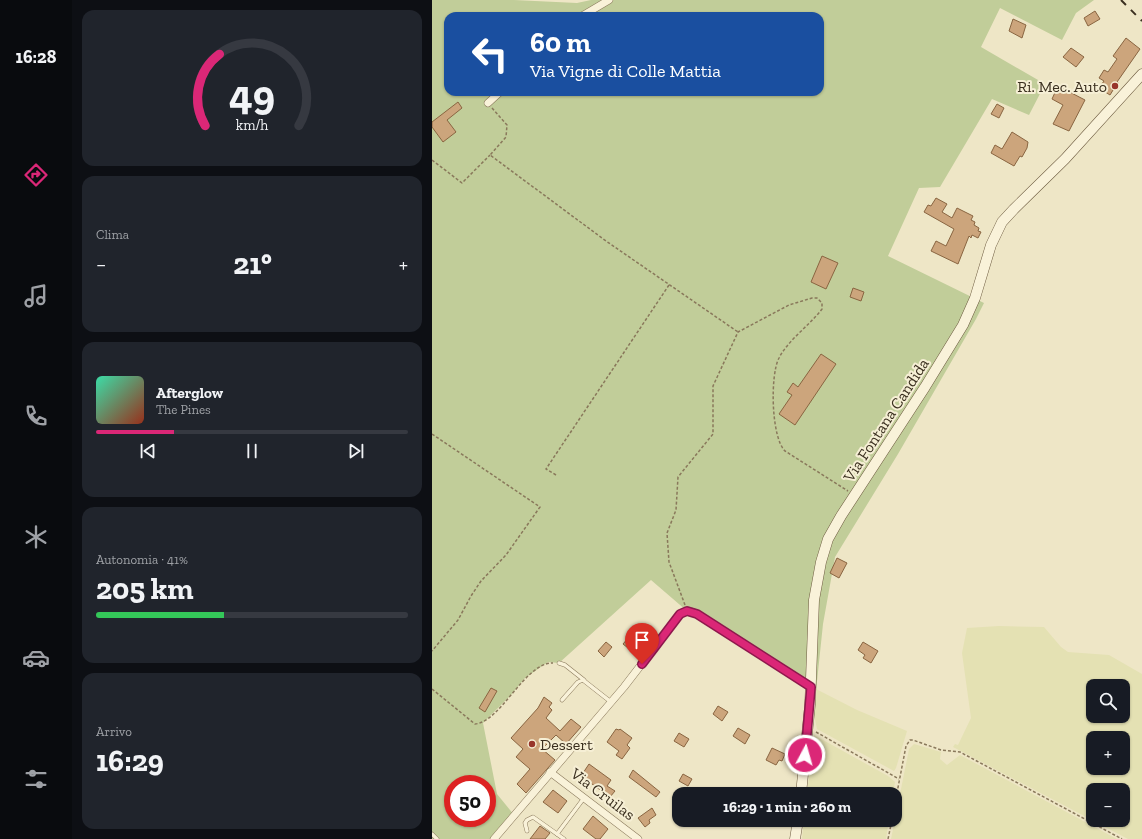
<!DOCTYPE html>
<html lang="it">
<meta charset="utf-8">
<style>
:root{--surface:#171b24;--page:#20242c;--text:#f1f3f6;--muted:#9ea1a6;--line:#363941;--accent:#db2777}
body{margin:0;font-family:"Zilla Slab",serif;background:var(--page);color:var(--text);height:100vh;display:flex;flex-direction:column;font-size:15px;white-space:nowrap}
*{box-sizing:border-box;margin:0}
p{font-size:13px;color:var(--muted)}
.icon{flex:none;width:22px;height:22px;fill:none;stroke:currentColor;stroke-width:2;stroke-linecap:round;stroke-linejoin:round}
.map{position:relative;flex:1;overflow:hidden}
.details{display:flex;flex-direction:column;gap:10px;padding:10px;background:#0d0f14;width:360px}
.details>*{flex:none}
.banner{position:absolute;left:12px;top:12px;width:380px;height:84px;border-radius:12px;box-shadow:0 1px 3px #0004;background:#1a4fa0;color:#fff;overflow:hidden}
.tools{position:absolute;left:654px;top:679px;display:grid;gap:8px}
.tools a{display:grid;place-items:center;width:44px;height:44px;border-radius:8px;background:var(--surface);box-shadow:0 1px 3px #0004;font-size:20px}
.speed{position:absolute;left:12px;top:775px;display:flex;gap:8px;font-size:20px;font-weight:700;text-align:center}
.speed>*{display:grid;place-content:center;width:52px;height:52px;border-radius:50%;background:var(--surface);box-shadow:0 1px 3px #0004;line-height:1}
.speed .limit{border:6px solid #d22;background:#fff;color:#111}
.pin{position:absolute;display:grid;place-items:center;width:34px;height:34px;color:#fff;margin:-41px -17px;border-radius:50% 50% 50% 0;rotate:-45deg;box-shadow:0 0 4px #0007}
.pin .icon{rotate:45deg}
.me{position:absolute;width:44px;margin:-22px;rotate:6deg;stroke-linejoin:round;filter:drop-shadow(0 0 3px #0008)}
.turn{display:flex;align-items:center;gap:14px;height:84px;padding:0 20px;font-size:18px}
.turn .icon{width:52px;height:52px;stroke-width:2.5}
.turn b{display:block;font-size:28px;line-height:34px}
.big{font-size:30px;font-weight:700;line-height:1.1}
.details .widget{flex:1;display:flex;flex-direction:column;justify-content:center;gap:6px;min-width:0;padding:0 14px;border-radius:12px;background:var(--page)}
.details .dial{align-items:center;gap:0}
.dial svg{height:104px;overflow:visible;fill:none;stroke:var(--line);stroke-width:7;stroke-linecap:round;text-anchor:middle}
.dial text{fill:var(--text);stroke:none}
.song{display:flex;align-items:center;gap:12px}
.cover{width:48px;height:48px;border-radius:6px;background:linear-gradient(135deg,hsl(160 70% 55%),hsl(10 70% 35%))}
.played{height:4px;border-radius:2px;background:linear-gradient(90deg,var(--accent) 25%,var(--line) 25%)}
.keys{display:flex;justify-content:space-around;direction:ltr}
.heat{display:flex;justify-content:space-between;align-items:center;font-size:22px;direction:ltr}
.charge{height:6px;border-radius:3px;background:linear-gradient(90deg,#34c759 41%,var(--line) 0)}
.trip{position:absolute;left:240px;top:787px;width:230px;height:40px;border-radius:12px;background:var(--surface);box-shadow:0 1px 3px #0004;font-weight:700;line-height:40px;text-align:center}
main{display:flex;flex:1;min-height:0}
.dock{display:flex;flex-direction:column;width:72px;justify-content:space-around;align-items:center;background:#090b0e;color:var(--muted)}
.dock .icon{width:28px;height:28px}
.dock .on{color:var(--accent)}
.dock b{font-size:18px;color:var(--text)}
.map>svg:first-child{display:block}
</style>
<main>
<nav class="dock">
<b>16:28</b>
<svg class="icon on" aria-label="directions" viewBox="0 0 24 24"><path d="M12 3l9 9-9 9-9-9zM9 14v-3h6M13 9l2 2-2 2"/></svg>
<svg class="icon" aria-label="music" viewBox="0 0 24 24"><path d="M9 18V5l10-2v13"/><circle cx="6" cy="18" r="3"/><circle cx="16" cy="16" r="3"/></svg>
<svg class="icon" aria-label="phone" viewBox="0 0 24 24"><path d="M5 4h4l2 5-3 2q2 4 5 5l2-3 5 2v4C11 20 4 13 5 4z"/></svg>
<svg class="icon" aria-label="climate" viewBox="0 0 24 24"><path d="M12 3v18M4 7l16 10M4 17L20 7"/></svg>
<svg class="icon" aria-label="car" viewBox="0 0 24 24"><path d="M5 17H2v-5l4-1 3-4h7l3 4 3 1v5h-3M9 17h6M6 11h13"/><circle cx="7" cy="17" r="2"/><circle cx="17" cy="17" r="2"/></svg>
<svg class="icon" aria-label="filters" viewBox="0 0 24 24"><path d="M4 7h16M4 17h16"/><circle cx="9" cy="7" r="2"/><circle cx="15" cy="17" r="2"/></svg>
</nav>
<section class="details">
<div class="widget dial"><svg viewBox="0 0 100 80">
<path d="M14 69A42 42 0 1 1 86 69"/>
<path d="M14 69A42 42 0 0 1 25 14" stroke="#db2777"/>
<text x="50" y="56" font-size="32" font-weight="700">49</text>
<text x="50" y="72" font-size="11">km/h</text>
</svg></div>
<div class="widget"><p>Clima</p>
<div class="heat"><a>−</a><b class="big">21°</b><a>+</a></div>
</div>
<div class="widget">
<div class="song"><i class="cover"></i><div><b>Afterglow</b><p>The Pines</p></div></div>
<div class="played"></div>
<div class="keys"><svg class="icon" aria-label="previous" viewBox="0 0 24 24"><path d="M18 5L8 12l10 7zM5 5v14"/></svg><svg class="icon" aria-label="pause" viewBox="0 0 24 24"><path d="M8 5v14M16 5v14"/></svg><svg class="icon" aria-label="next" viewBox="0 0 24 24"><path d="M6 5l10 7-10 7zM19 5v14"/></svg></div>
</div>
<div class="widget"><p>Autonomia · 41%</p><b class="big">205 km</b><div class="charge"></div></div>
<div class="widget"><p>Arrivo</p><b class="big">16:29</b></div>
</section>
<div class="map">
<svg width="710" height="839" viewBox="0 0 710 839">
<rect width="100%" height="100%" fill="#eee6c6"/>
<g fill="#e4e1b3" fill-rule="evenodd">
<path d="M567 626 612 627 629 647 636 652 677 655 710 674V839H696L521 747 523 744 526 745 539 718 530 653 535 628ZM661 686H691V716H661ZM661 738H691V768H661ZM661 790H691V820H661Z"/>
<polygon points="384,689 425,710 475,731 464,768 462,771 385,729 381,710"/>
<polygon points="382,735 456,776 463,782 461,794 375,794"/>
<polygon points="482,744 509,752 508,759 515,765 528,755 685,839 459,839 477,749"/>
<polygon points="372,820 457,820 454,839 370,839"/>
</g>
<path fill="#c1cd99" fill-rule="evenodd" d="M0 0H82L145 3 159 0H662L644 13 630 40 568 8 549 47 613 84 597 115 560 99 508 187 487 188 456 256 552 303 544 319 466 454 403 557 391 624 384 691 255 611 219 580 127 663 116 662 93 678 79 695 51 723 65 794 82 815 62 839H0ZM16 16H388V92H16ZM21 784H55V818H21Z"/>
<g fill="#cca57c" stroke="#896541">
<polygon points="663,11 668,19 656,26 652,18"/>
<polygon points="581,19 594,25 590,38 577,31"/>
<polygon points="694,38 708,49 685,82 686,82 678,95 667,88 672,81 667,78 672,70 676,72 685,59 681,56"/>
<polygon points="639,48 652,57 644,67 631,57"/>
<polygon points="626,86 653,100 637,131 621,124 631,105 620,99"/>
<polygon points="26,102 30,108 15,120 24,132 11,142 0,127 0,122"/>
<polygon points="565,104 572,108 567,118 559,114"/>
<polygon points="580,132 596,142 595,148 590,157 588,156 582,166 559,153 563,145 570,149"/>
<polygon points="504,198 515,204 510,212 520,218 525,208 541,216 539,220 543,222 542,225 547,228 546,231 549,232 546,238 540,235 539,238 537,236 526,264 499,251 504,241 514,246 522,229 492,212 496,205 499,206"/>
<polygon points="390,256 406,263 394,289 379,282"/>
<polygon points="421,288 432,292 429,301 418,297"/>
<polygon points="389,354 404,364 363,425 347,414 360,395 355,392 361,383 366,387"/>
<polygon points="405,558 415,563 407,578 398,573"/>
<polygon points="197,637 206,646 201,652 191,644"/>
<polygon points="174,642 180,647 172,657 166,651"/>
<polygon points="431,642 446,651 439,663 431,658 433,655 426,650"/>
<polygon points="59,688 65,691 53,712 47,708"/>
<polygon points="112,697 120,703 117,707 120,710 114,718 128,731 139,719 149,727 134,744 124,735 110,749 123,760 94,793 85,784 98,769 84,757 91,749 79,738 106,708"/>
<polygon points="286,706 296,712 290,721 281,714"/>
<polygon points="306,728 318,735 313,744 301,736"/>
<polygon points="184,729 187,730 188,729 200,738 195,745 198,748 190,759 184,755 187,751 175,742"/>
<polygon points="247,733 257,739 252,747 242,741"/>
<polygon points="340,748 353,754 350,761 347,760 344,765 334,760"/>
<polygon points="157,764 179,780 175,786 183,791 178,797 149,776"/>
<polygon points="201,770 228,792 224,797 197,777"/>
<polygon points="251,774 260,779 256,786 247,781"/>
<polygon points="121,790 135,801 126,813 111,802"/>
<polygon points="220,808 224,815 217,820 218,823 213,827 206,818"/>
<polygon points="161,816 176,829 168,839 164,839 151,829"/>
<polygon points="108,826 118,833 113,839 98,839"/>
</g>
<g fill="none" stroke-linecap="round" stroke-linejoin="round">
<defs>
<g id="service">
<polyline points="127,663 133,665 152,680"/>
<polyline points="130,700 146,682 151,680 179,702"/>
<polyline points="95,831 93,823 95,820 101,817 132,839"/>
<polyline points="0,834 5,839"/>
<polyline points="125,834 152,798"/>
</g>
<g id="minor">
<polyline points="150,16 177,0"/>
<polyline points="56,103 68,92"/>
<polyline points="118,772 206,839"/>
<path d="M62 839 192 687 246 617C252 610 258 610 265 614L379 687"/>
</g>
<g id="secondary">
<polyline points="369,794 378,705 382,600 389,562 396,539 409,516 493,387 531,325 543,298 559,245 570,222 582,209 633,159 710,74"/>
<polyline points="363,839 366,820"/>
</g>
</defs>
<use href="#service" stroke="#89785b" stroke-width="4.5"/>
<use href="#minor" stroke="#89785b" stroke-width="8"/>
<use href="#secondary" stroke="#6b593e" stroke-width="11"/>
<g stroke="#89785b" stroke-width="1.5" stroke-dasharray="3 2" stroke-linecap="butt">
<polyline points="60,108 75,125 74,137 58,155 174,241 306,332"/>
<polyline points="0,160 30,183 58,155"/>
<polyline points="0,434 108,507 74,555 49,581 39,596 26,620 0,651"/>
<polyline points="124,475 114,469 237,285"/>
<path d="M253 605 237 562 235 533 244 510 246 477 281 434V386L306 332 357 305 380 298H385L390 303V309C378 325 356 340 347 358 338 375 339 437 353 451L416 491"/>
<path d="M0 689 43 724C69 722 93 662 121 663"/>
<polyline points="384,732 467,779"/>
<polyline points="463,803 474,746 478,740 481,740 509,750 528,752 690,839"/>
<polyline points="456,839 460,820"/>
</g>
<use href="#service" stroke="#f9f2d9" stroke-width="3.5"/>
<use href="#minor" stroke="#f9f2d9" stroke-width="7"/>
<use href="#secondary" stroke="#f9f2d9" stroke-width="10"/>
<polyline stroke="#3a2f1f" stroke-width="2" stroke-dasharray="7 7" stroke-linecap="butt" points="689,0 710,21"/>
</g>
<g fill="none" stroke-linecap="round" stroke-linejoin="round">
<defs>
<polyline id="route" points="210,664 248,614 255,611 265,614 379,687 373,755"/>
</defs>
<use href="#route" stroke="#8e194d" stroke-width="10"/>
<use href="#route" stroke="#db2777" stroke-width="7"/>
</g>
<g fill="#98352b" stroke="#f6efd5" stroke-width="1.5">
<circle cx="683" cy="86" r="4"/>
<circle cx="100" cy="744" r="4"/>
</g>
<g text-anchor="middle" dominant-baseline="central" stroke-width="4" stroke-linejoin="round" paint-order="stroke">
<g font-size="16" fill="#3a2f1f" stroke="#f6efd5" text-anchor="end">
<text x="675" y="86">Ri. Mec. Auto</text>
<text x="108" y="744" text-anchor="start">Dessert</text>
</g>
<g font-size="16" fill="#3a2f1f" stroke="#f6efd5">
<text transform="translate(454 420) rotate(-57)">Via Fontana Candida</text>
<text transform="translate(171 794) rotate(37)">Via Cruilas</text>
</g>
</g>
</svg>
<div class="tools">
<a><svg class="icon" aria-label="search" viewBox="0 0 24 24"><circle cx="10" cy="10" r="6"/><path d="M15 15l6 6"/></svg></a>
<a>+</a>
<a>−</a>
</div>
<div class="speed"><div class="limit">50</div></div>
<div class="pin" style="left:210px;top:664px;background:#d93025"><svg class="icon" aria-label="arrive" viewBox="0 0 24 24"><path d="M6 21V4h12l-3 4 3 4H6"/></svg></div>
<svg class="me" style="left:373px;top:755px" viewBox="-20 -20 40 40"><circle r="17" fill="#db2777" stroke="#fff" stroke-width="3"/><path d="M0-11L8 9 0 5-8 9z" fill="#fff"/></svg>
<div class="trip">16:29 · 1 min · 260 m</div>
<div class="banner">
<div class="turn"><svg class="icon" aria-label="left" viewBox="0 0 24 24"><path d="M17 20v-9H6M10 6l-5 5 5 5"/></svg><div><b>60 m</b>Via Vigne di Colle Mattia</div></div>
</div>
</div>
</main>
